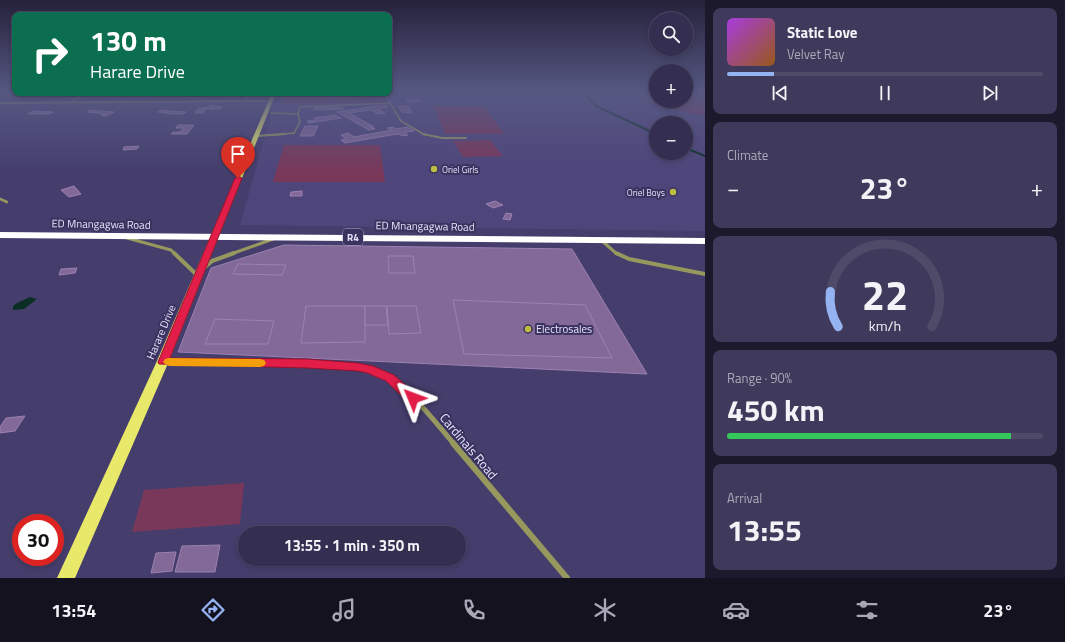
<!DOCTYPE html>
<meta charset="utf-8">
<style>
:root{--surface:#342e51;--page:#3f3a5b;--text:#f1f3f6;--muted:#a9a8b7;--line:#4e4a68;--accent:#95b2f1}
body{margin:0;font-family:"Titillium Web",sans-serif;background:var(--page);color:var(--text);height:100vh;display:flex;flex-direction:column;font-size:15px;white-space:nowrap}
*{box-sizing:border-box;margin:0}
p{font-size:13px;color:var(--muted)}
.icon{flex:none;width:22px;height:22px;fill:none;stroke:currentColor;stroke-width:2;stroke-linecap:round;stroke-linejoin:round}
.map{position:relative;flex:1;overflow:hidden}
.side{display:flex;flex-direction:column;gap:8px;padding:8px;background:#1d192d;width:360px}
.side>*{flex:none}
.guide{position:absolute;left:12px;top:12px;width:380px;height:84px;border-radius:8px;box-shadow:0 2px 6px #0003,0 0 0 1px var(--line);background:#0b6e4f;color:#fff;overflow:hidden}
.fabs{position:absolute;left:649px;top:12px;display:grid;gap:8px}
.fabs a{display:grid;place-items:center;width:44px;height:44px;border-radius:50%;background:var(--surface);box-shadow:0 2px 6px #0003,0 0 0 1px var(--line);font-size:20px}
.speed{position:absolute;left:12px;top:514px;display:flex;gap:8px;font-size:20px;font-weight:700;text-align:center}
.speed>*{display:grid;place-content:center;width:52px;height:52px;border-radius:50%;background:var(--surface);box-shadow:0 2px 6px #0003,0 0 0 1px var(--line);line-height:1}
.speed .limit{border:6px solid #d22;background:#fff;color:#111}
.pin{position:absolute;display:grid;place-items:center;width:34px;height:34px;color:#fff;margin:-41px -17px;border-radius:50% 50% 50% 0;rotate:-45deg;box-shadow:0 0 4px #0007}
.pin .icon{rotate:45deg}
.me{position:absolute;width:44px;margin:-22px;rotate:314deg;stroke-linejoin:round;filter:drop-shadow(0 0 3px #0008)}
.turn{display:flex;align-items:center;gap:14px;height:84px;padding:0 12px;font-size:18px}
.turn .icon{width:52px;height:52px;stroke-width:2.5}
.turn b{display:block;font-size:28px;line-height:34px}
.big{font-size:30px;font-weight:700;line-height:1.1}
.side .widget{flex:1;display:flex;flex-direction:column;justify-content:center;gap:6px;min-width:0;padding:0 14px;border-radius:8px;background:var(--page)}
.side .dial{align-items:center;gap:0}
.dial svg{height:104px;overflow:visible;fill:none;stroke:var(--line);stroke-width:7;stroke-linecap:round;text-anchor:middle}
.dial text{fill:var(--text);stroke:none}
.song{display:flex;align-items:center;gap:12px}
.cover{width:48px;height:48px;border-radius:6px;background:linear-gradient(135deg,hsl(280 70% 55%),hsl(30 70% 35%))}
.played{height:4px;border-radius:2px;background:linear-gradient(90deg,var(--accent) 15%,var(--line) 15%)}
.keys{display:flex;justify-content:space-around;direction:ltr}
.heat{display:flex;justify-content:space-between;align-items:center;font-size:22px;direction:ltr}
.charge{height:6px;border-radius:3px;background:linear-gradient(90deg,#34c759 90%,var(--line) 0)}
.trip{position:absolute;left:238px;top:526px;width:228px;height:40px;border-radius:20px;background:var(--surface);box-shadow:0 2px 6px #0003,0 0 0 1px var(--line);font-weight:700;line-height:40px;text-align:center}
.menu{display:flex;height:64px;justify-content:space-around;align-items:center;background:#151220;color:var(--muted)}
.menu .icon{width:28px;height:28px}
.menu .current{color:var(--accent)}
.menu b{font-size:18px;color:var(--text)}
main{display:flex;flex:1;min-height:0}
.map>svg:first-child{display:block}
</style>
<main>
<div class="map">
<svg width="705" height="578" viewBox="0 0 705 578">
<rect width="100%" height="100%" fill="#453e6c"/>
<path fill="#4e457a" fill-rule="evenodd" d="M389 92H656V101H686V92H705V231L240 225 277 94ZM656 123H686V153H656Z"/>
<g fill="#79385a">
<polygon points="686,92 705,92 705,116 642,102 656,97 656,101 686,101"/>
<polygon points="383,94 386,103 335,103 334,95"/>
<polygon points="284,96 332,96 332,104 281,104"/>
<polygon points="433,106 484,106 504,134 445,134"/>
<polygon points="490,140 503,156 463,157 453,141"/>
<polygon points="284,145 380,145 385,182 273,182"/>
<polygon points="244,483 240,524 132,532 144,490"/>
</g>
<polygon fill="#0a2e23" points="30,297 37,299 24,309 13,310 13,306 17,303"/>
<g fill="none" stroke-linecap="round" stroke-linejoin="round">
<g stroke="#0a2e23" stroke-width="2">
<polyline points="583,92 596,106 656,134"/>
<polyline points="686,148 705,156"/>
</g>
</g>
<g fill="#836998" stroke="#9c81b2">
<polygon points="406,99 419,99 421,102 408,102"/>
<polygon points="210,105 222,107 220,109 205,109 203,113 195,113 198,109 210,107"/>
<polygon points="384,105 388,107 378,109 385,113 378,114 370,110 349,113 374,127 371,127 375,129 369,130 337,112"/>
<polygon points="398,106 408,106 412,113 402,112"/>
<polygon points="315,107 343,107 344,109 314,110"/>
<polygon points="90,110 114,112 106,116 101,115 105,114 87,112"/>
<polygon points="162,110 171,111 186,112 182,114 173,114 158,112"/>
<polygon points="33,111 53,112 49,114 28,114"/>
<polygon points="335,115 341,118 309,123 307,121 316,120 314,118"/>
<polygon points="178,125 194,125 187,134 171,134 173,132 180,132 183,128 176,128"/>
<polygon points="305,126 318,126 313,136 300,136"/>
<polygon points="392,127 396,129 408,127 414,131 405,132 408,135 402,136 399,134 391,135 345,143 341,140 346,139 341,135 348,133 354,137 392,130 387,128"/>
<polygon points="139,146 137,149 123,150 124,147"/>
<polygon points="74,186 81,194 69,197 61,190"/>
<polygon points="302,191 302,196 290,196 291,192"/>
<polygon points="495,201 503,205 493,208 486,204"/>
<polygon points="506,213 512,214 510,220 503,219"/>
<polygon points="284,245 572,249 647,374 178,352 211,268"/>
<polygon points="388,256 413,256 415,273 389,273"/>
<polygon points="238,264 286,265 282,275 233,274"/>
<polygon points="77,268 75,273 59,275 61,269"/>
<polygon points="453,300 585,305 612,358 464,354"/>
<polygon points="306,306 365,306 365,342 301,343"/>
<polygon points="365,306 386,306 388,325 365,325"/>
<polygon points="387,306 416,306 421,333 389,334"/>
<polygon points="215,319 274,321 268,344 205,344"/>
<polygon points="25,416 15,431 0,433 0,427 6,418"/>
<polygon points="220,545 215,572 175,572 182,546"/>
<polygon points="176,552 172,571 151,573 156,553"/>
</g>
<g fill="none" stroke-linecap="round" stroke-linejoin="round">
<g stroke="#97985e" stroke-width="1.5">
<polyline points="384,93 401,121 425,135"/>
<polyline points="271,113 298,114 300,122 294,133 272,135"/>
<polyline points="298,114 300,107 390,103"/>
</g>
<g stroke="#97985e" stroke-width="2">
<polyline points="423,134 442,138 466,138"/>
<polyline points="256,136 285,134"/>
</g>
<polyline stroke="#97985e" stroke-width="2.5" points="0,199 7,202"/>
<g stroke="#97985e" stroke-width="2">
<polyline points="245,101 250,93"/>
<polyline points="71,102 85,93"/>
<polyline points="0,103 271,101"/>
</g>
<g stroke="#97985e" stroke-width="3">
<polyline points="127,238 171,250 175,254"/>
<polyline points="601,240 617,254"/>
<polyline points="231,254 273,239"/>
</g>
<g stroke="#97985e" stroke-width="4">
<polyline points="174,253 198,276"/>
<polyline points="616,253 629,259 705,274"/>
<polyline points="204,268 212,261 234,253"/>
</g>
<path stroke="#97985e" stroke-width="5" d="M164 362C217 363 270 362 323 365 341 366 362 365 380 373 409 386 434 421 454 444"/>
<polyline stroke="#97985e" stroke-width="6" points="453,443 567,578"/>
<polygon fill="#e8e86b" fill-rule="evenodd" points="272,93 276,93 169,361 75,578 57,578 157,361"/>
<polygon fill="#fefefe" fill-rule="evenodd" points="0,232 705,238 705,244 0,238"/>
</g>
<linearGradient id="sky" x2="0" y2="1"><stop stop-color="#26223b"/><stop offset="0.53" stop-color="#565883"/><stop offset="1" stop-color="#565883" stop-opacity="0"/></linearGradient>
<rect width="705" height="173" fill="url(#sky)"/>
<polygon fill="#e11d48" stroke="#92132f" points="238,176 242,178 170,358 307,359 358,363 373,366 394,375 417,395 419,398 417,402 413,403 408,402 386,381 367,373 358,371 307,368 159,364 158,362 235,178"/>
<polygon fill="#f59e0b" points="169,358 260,359 264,360 266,363 264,366 260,367 169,366 165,364 163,362 165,359"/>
<g fill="#bfbe42" stroke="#3a3360" stroke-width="1.5">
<circle cx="434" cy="169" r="4"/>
<circle cx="673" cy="192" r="4"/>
<circle cx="528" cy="329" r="4"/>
</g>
<g text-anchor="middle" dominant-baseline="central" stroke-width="4" stroke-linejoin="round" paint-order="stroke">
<g font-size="9" fill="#e6e4fb" stroke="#3a3360" text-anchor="start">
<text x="442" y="169">Oriel Girls</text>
<text x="665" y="192" text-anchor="end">Oriel Boys</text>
</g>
<rect fill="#3a3360" stroke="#b2afcc" stroke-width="1" x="343" y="229" width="20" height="16" rx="3"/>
<g font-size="10" font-weight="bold" fill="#e6e4fb">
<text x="353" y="237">R4</text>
</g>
<g font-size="11" fill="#e6e4fb" stroke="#3a3360">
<text transform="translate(101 224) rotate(1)">ED Mnangagwa Road</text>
<text transform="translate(425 226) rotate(1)">ED Mnangagwa Road</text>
<text transform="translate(161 332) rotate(-67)">Harare Drive</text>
</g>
<g font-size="11" fill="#e6e4fb" stroke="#3a3360" text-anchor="start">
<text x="536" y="329">Electrosales</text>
</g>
<g font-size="13" fill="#e6e4fb" stroke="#3a3360">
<text transform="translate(469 446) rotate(50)">Cardinals Road</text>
</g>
</g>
</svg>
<div class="fabs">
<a><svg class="icon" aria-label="search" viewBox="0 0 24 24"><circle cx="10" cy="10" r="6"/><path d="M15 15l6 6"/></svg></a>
<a>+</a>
<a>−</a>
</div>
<div class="speed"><div class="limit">30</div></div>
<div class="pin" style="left:238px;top:178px;background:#d93025"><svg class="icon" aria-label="arrive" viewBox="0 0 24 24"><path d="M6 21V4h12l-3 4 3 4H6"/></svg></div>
<svg class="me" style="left:413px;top:398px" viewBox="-20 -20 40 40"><path d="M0-17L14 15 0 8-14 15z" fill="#e11d48" stroke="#fff" stroke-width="4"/></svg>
<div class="trip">13:55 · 1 min · 350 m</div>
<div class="guide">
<div class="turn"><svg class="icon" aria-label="right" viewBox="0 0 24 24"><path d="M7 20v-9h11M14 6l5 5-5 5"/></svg><div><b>130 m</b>Harare Drive</div></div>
</div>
</div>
<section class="side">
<div class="widget">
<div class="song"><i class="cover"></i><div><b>Static Love</b><p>Velvet Ray</p></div></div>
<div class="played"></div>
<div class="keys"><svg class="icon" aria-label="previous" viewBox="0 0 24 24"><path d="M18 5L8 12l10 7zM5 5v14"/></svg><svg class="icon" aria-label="pause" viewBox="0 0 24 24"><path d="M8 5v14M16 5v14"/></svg><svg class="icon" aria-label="next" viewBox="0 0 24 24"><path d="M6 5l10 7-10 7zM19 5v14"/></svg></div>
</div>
<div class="widget"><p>Climate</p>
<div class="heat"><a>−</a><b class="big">23°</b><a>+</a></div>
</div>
<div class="widget dial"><svg viewBox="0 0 100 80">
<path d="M14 69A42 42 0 1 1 86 69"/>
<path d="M14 69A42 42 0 0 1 8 42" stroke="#95b2f1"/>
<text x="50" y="56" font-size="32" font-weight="700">22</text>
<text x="50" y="72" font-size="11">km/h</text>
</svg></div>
<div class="widget"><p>Range · 90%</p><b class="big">450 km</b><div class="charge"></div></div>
<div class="widget"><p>Arrival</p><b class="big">13:55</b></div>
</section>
</main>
<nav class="menu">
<b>13:54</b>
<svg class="icon current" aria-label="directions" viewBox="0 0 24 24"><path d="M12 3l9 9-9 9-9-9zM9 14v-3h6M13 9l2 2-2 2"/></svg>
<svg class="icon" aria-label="music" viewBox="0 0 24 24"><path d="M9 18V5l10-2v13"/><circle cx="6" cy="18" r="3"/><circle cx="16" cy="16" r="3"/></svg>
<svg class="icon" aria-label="phone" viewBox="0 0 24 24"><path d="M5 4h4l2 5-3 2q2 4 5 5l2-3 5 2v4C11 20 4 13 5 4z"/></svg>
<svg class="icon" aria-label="climate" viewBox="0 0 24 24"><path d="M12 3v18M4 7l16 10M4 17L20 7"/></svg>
<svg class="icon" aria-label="car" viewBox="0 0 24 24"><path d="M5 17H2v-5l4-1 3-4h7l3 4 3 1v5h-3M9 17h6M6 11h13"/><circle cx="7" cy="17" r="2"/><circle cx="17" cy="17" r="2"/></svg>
<svg class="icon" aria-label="filters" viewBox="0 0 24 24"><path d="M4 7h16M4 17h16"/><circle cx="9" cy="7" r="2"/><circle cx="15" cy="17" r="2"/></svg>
<b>23°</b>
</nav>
